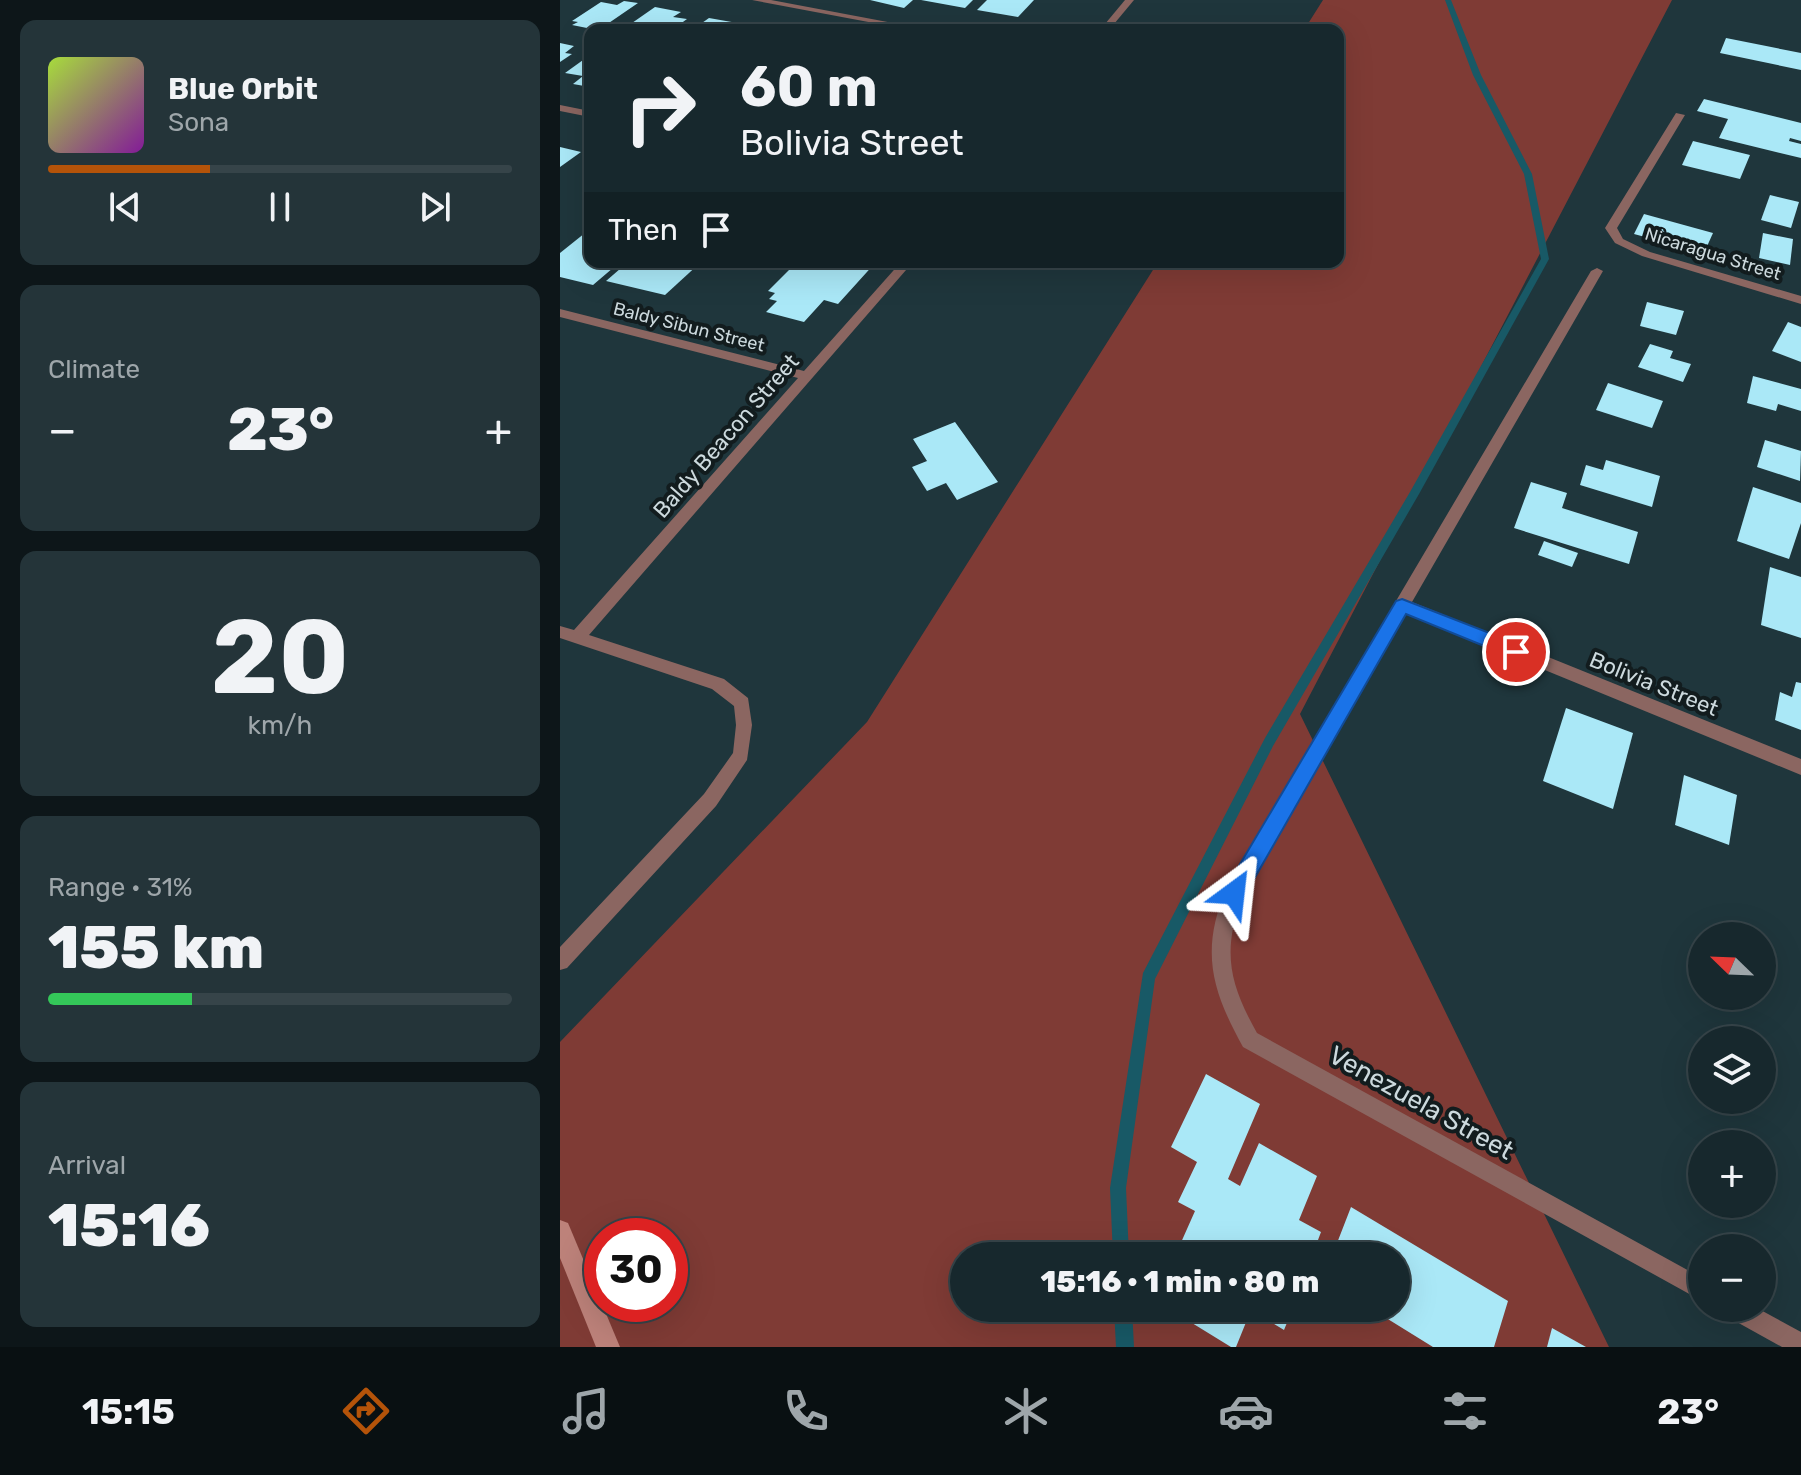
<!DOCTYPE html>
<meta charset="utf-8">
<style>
:root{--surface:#17282d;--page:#243439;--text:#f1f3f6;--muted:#9ea6aa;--line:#364449;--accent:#b45309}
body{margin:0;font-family:Rubik,sans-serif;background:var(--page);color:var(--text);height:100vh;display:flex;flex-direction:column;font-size:30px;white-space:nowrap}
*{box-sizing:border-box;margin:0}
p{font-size:26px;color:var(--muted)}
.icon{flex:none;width:44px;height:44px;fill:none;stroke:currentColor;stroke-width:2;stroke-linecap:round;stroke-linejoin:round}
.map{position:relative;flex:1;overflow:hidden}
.details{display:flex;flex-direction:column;gap:20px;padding:20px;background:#0d1619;width:560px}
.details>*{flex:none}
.top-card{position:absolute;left:24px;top:24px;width:760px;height:244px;border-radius:16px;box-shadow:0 8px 32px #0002,0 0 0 2px var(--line);background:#17282d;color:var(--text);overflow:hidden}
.needle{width:52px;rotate:293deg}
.controls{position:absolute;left:1128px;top:922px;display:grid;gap:16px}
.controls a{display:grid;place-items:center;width:88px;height:88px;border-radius:50%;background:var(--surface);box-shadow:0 8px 32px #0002,0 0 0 2px var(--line);font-size:40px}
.speed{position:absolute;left:24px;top:1218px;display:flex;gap:16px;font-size:40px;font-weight:700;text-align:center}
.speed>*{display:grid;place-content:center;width:104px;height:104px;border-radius:50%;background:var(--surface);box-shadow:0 8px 32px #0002,0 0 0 2px var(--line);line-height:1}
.speed .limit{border:12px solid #d22;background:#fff;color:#111}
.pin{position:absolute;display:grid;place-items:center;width:68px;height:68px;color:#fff;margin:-34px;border:4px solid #fff;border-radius:50%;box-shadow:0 2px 8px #0007}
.me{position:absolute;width:88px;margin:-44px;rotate:30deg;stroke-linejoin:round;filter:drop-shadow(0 0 6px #0008)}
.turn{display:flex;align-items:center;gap:28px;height:168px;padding:0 24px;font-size:36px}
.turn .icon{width:104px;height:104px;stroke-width:2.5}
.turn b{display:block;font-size:56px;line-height:68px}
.then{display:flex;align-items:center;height:76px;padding:0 24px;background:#0003;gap:16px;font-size:30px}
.big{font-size:60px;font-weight:800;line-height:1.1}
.details .tile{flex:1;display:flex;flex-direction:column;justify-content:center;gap:12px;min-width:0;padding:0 28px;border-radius:16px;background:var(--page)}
.details .dial{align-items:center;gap:0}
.dial b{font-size:104px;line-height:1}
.song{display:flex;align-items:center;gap:24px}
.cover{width:96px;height:96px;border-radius:12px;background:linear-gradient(135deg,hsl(80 70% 55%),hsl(290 70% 35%))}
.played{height:8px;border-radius:4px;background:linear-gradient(90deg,var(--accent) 35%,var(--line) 35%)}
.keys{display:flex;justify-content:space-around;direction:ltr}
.heat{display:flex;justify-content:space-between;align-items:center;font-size:44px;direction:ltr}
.charge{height:12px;border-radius:6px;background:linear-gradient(90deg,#34c759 31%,var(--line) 0)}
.trip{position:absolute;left:390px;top:1242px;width:460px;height:80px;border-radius:40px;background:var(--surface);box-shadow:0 8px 32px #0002,0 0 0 2px var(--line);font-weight:800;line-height:80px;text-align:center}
.menu{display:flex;height:128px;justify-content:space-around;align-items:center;background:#091012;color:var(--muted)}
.menu .icon{width:56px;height:56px}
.menu .selected{color:var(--accent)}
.menu b{font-size:36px;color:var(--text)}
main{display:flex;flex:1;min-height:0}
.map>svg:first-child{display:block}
</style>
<main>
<section class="details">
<div class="tile">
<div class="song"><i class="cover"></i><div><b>Blue Orbit</b><p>Sona</p></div></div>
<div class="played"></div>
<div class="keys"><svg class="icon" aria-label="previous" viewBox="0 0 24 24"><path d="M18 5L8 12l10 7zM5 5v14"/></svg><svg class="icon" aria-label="pause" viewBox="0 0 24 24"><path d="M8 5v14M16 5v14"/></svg><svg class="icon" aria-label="next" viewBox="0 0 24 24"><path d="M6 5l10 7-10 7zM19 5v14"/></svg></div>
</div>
<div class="tile"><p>Climate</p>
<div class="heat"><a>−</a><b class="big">23°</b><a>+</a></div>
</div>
<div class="tile dial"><b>20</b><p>km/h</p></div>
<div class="tile"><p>Range · 31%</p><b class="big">155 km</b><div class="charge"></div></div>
<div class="tile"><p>Arrival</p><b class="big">15:16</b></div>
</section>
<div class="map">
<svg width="1241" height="1347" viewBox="0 0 1241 1347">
<rect width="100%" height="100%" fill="#1f363c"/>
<path fill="#7f3b35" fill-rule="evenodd" d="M763 0H1112L740 714 1049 1347H0V1042L307 722 598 262H778V30H744ZM42 1236H110V1304H42ZM404 1256H836V1308H404Z"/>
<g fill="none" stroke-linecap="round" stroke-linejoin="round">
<g fill="#185966" fill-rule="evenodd">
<polygon points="885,0 891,0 921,75 972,174 989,259 859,494 713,746 595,979 566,1188 569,1256 553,1256 550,1188 583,973 705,738 850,492 981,259 964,174 913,75"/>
<polygon points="554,1308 572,1308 574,1347 556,1347"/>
</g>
</g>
<g fill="#aae8f7">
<polygon points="310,0 353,0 344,8"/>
<polygon points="361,0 413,0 405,8"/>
<polygon points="427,0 474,0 458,17 417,10"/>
<polygon points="64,1 78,3 43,27 33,25 27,28 12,25 18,22 12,21 41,2 57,5"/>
<polygon points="95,7 121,12 113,17 127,19 112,30 72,30 80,24 72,23"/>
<polygon points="149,18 183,24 175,30 132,30"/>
<polygon points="1166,38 1241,53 1241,70 1160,53"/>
<polygon points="0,43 14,46 5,53 12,54 0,62"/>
<polygon points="30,55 30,87 13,84 23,76 5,73"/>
<polygon points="1144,99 1241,123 1241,141 1230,138 1229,141 1241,144 1241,158 1159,138 1168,119 1137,111"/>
<polygon points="1133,141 1190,155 1180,179 1122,165"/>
<polygon points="0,147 21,152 0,167"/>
<polygon points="1210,195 1239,202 1231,228 1201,220"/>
<polygon points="1084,214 1153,233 1144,253 1074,234"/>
<polygon points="30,229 30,262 60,262 33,285 0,277 0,253"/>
<polygon points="1203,233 1233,239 1230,265 1199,258"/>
<polygon points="68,262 141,262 105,295 46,281"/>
<polygon points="237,262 316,262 278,304 264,300 244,322 206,312 217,301 209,299 215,293 208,291"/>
<polygon points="1087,302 1124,311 1116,335 1080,326"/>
<polygon points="1228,322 1241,327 1241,362 1212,351"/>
<polygon points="1090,344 1113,351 1110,358 1131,364 1123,382 1078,367"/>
<polygon points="1193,376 1241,389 1241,411 1218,404 1216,411 1187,403"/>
<polygon points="1048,383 1103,401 1092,428 1036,410"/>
<polygon points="395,422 438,482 397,500 386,483 367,491 352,467 367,461 353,439"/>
<polygon points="1205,440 1241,451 1240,481 1197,467"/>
<polygon points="1046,460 1100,476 1092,507 1020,485 1026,465 1043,470"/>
<polygon points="971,482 1007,493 1002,508 1078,532 1069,564 954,528"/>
<polygon points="1193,487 1241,503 1241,523 1229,559 1177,541"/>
<polygon points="984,541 1018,553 1012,567 978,555"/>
<polygon points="1210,567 1241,577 1241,638 1201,625"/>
<polygon points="1236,682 1241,683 1241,730 1215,720 1220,692 1232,697"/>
<polygon points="1006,708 1073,733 1053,809 983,781"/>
<polygon points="1124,775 1177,795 1169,845 1115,825"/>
<polygon points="646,1074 700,1104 668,1179 680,1186 699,1143 757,1176 739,1220 761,1232 752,1256 615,1256 635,1211 618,1202 637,1162 611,1147"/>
<polygon points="791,1207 948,1301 934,1347 873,1347 810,1308 836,1308 836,1256 772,1256"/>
<polygon points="623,1308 733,1308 724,1330 691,1310 676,1347 671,1347 619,1315"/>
<polygon points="992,1328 1026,1347 987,1347"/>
</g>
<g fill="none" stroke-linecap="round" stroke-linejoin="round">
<g fill="#8b6661" fill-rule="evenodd">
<polygon points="192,0 211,0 370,30 351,30"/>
<polygon points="565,0 574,0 549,30 540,30"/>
<polygon points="0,105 30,111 30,117 0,111"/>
<polygon points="1116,113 1125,115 1057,228 1063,239 1090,252 1241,296 1241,304 1082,256 1055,243 1045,228"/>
<polygon points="341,262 353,262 29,635 164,679 188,698 192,725 187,760 156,806 7,968 0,970 0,947 144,794 173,753 176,725 174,706 152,689 0,638 0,626 14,630 238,378 0,317 0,309 244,371"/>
<path d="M1037 268 1043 271 852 602 1241 759V775L846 613 682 897C662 952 669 983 697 1033L1142 1278V1301L683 1047C651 989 640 950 667 887L1031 271Z"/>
<polygon points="1163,1308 1197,1308 1241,1332 1241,1347 1222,1347 1166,1316"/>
</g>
<polygon fill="#bd827a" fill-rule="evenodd" points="0,1220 8,1223 60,1347 36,1347 0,1258"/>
</g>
<polygon fill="#1a73e8" stroke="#114b97" stroke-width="2" points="842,599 963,646 965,652 956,659 846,614 682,900 674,903 667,900 664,893 667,886 836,601"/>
<g text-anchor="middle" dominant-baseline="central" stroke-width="8" stroke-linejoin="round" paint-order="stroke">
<g font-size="18" fill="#ccd9dd" stroke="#121c1e">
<text transform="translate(1153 254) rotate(17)">Nicaragua Street</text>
<text transform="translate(129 327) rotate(14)">Baldy Sibun Street</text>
</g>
<g font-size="22" fill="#ccd9dd" stroke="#121c1e">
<text transform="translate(166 436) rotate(-49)">Baldy Beacon Street</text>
<text transform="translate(1094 684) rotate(22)">Bolivia Street</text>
</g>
<g font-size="26" fill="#ccd9dd" stroke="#121c1e">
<text transform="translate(861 1103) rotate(29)">Venezuela Street</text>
</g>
</g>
</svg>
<div class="controls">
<a><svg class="needle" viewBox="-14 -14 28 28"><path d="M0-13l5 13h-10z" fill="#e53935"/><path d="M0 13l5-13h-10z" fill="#9ea6aa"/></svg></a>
<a><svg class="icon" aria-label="layers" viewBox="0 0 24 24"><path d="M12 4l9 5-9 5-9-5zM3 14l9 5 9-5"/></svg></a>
<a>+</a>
<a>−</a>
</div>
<div class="speed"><div class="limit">30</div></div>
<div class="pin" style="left:956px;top:652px;background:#d93025"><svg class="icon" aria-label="arrive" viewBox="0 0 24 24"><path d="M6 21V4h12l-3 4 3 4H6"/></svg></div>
<svg class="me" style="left:674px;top:893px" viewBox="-20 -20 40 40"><path d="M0-17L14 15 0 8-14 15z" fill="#1a73e8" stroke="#fff" stroke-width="4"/></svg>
<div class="trip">15:16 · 1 min · 80 m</div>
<div class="top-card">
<div class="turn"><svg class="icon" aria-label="right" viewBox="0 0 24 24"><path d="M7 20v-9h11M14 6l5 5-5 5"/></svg><div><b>60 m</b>Bolivia Street</div></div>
<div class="then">Then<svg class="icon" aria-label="arrive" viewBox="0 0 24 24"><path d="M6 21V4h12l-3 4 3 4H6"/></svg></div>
</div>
</div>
</main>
<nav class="menu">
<b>15:15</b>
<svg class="icon selected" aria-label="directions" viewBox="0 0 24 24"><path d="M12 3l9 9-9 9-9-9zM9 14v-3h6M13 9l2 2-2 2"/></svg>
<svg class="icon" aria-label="music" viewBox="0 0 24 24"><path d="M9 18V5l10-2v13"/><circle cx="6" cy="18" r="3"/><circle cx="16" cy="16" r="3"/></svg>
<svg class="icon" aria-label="phone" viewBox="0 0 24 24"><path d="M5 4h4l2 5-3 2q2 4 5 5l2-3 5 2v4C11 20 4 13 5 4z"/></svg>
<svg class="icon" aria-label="climate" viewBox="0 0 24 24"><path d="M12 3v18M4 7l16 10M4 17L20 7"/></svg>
<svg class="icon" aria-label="car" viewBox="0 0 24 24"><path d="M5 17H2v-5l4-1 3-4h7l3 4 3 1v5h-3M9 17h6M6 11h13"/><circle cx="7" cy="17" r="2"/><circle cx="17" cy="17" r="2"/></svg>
<svg class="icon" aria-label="filters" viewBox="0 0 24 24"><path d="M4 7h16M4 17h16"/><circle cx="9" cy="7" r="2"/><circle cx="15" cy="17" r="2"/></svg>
<b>23°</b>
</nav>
